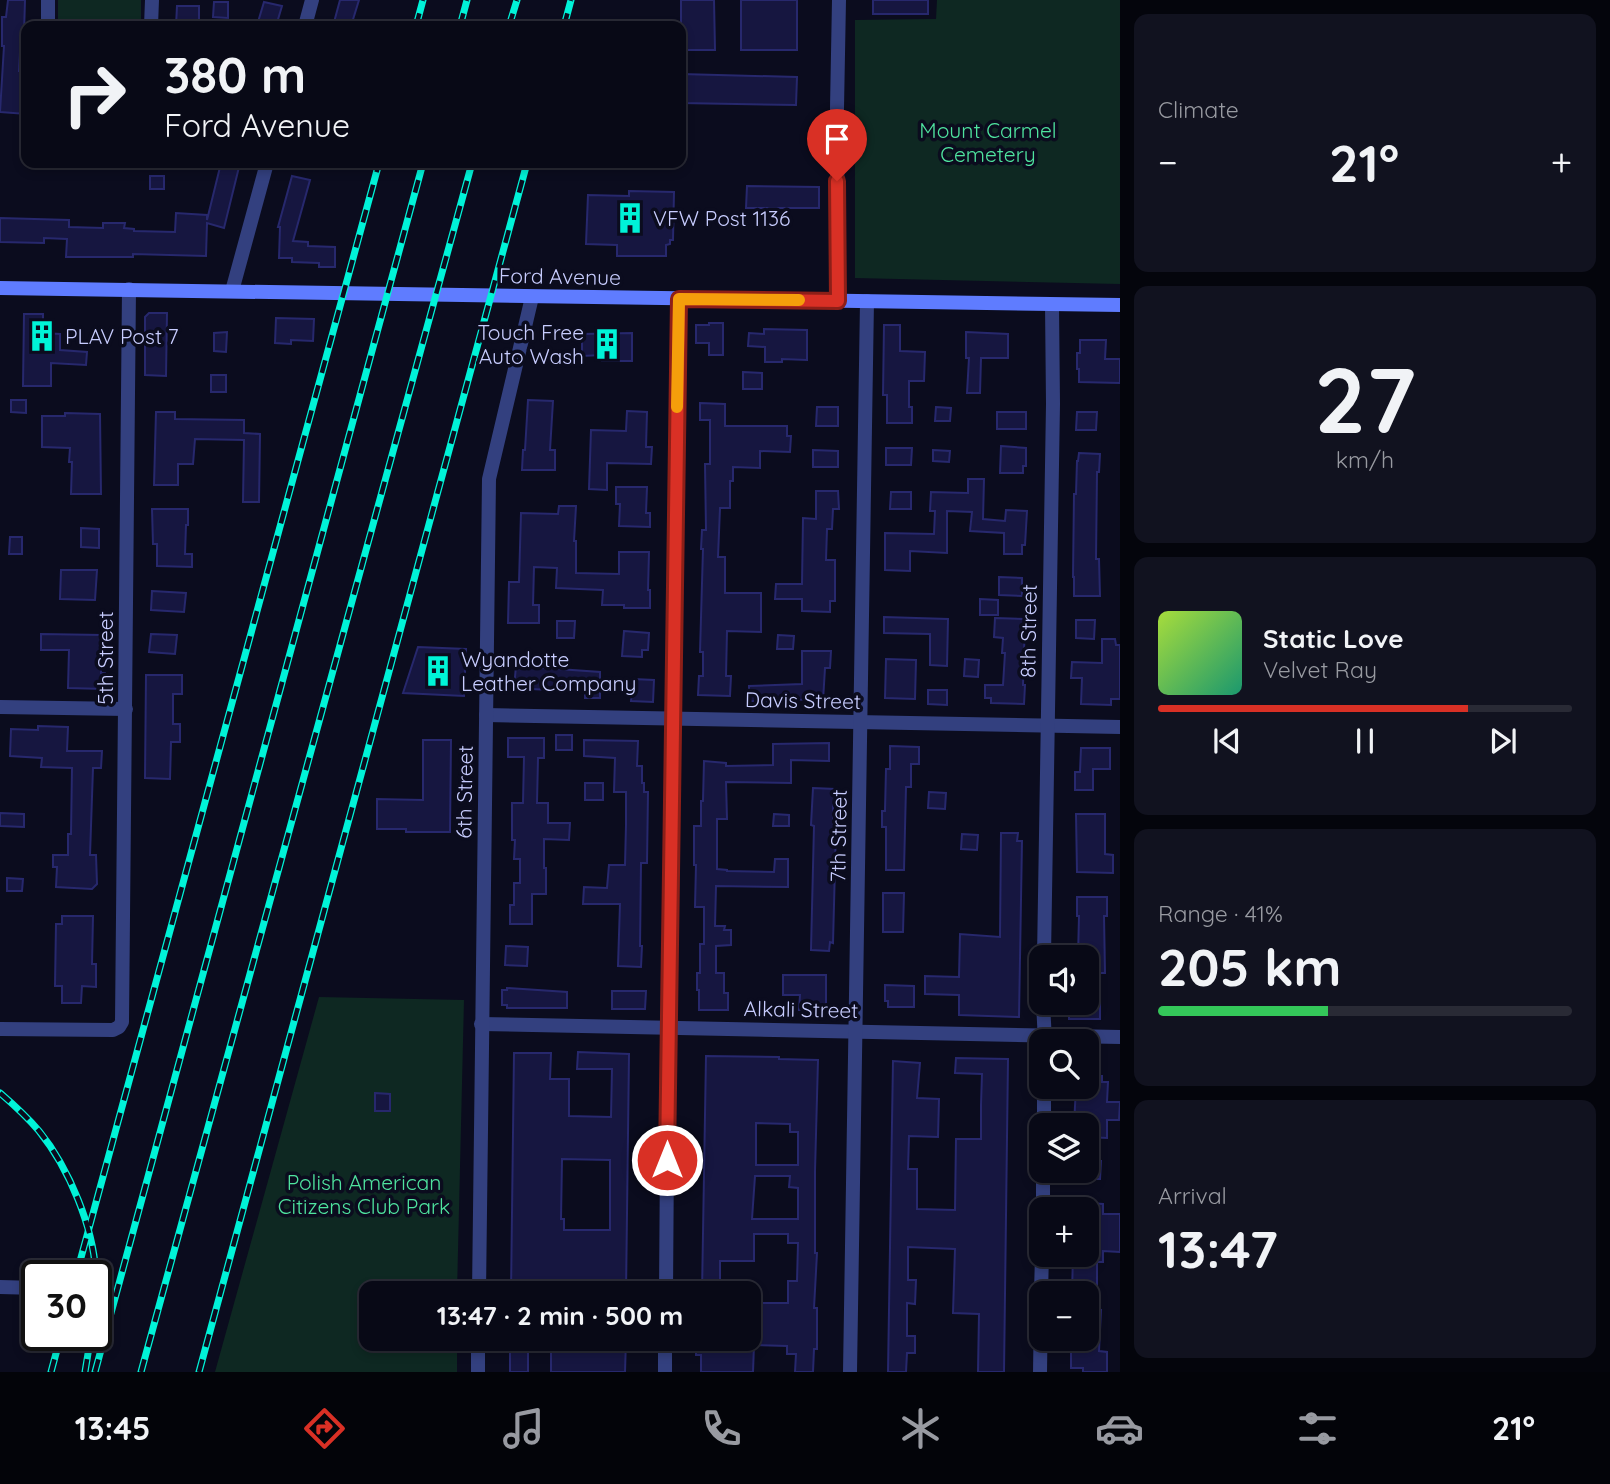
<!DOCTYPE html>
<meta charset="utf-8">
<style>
:root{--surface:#080916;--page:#11121f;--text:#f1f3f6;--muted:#989aa1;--line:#292a35;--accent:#d93025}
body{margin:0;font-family:Quicksand,sans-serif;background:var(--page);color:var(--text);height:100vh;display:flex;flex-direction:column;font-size:26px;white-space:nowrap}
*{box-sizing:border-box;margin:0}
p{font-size:23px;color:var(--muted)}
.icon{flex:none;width:38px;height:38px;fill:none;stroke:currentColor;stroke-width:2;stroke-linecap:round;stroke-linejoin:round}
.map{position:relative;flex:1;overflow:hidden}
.panel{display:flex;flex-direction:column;gap:14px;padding:14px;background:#04050c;width:490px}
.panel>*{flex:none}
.hud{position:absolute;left:21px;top:21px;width:665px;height:147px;border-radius:14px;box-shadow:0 4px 10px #0003,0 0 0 2px var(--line);background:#080916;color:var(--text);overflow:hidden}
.controls{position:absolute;left:1029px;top:945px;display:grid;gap:14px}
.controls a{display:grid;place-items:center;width:70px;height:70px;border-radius:14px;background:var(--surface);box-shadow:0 4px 10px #0003,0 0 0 2px var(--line);font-size:35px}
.speed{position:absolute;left:21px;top:1260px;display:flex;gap:14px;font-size:35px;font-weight:700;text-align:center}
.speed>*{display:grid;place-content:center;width:91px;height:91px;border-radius:50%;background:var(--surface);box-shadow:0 4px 10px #0003,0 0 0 2px var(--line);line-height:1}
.speed .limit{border:4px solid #111;border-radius:10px;background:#fff;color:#111}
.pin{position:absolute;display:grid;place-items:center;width:60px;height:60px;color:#fff;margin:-72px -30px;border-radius:50% 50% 50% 0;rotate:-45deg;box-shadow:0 0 7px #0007}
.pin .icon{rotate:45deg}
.me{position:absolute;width:77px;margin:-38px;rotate:0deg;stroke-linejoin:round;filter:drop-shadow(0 0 5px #0008)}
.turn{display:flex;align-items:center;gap:24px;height:147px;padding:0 28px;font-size:32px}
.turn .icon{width:91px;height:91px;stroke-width:2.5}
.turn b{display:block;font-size:49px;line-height:60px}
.big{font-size:52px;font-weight:700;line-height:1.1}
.panel .card{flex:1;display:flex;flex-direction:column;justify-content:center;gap:10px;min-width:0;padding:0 24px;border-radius:14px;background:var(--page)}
.panel .dial{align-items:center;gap:0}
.dial b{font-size:91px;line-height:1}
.song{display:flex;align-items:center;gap:21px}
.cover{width:84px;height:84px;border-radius:10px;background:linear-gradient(135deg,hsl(80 70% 55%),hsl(160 70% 35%))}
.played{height:7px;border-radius:4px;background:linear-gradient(90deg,var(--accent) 75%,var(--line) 75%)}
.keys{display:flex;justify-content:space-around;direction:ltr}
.heat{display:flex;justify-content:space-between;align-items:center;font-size:38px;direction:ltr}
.charge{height:10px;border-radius:5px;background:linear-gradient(90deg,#34c759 41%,var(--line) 0)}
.trip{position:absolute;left:359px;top:1281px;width:402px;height:70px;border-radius:14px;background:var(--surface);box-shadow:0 4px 10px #0003,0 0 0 2px var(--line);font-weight:700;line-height:70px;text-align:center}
.tabs{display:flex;height:112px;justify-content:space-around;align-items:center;background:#030409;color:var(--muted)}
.tabs .icon{width:49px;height:49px}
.tabs .current{color:var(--accent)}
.tabs b{font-size:32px;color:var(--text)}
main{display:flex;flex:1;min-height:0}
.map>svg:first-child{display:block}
</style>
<main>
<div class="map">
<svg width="1120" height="1372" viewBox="0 0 1120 1372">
<rect width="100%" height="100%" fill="#0b0c1e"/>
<g fill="#0e2822">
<rect x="58" y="0" width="83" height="26"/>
<polygon points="937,0 1120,0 1120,284 855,278 855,20 936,19"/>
<polygon points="319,997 464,1000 457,1293 371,1293 371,1339 457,1339 457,1372 215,1372"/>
</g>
<g fill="#161640" stroke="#27286d" stroke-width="2" fill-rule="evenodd">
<polygon points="8,0 25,0 24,33 21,33 19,71 24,71 23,93 26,93 26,114 0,112 4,46 2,46 2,17 6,17"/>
<polygon points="340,0 359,0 351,26 333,26"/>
<polygon points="681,0 714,0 715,50 681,50"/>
<rect x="741" y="0" width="56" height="50"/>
<rect x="873" y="0" width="55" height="14"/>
<polygon points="214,2 228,2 228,18 213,17"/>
<polygon points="264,2 282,6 276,26 258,22"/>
<polygon points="177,6 199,6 199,26 176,26"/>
<polygon points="681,74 797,77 796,105 681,103"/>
<polygon points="221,163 240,163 224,228 207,223 206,256 133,254 133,257 66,257 67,239 44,238 44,243 0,242 0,218 69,220 69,227 103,228 103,223 125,223 124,228 134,229 134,231 175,232 176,213 207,215 207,220"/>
<rect x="150" y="176" width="14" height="13"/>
<polygon points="292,176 310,180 293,241 308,242 308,246 335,247 335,267 319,267 319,263 292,262 292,258 279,258 280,227 278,227"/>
<polygon points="747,186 819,187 819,208 746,208"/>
<polygon points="629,191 674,192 673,240 670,240 670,244 666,245 666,256 617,256 617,245 586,244 588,195 629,196"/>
<polygon points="149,313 167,313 166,376 145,375 145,317"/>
<polygon points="24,314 43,314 43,333 60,334 60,350 87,352 86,365 51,363 51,386 23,386"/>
<polygon points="276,318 314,319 313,341 291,340 291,344 275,343"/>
<polygon points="709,323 723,323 723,355 709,355 709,343 696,343 696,325 709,325"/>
<polygon points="884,325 900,325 900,351 925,352 924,381 909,381 909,407 912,407 912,423 887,423 887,395 883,395"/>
<polygon points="764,329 807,330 807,360 782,359 782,362 765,362 765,347 748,346 749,333 764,334"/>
<polygon points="227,332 226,352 214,351 214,333"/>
<polygon points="966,332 1008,334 1008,358 981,358 980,393 967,393 969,358 966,358"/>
<polygon points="632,333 632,361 602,361 602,355 582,356 582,334"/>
<polygon points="1080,340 1106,340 1105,359 1120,359 1120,383 1079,382 1079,369 1077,369 1077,353 1080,353"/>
<polygon points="743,372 762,373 762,389 743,389"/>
<rect x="211" y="375" width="15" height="17"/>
<polygon points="11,400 26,400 26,413 11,412"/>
<polygon points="528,400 553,401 550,450 555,450 555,470 522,470 523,450 525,450"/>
<polygon points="700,403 725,404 725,426 787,426 787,436 791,436 790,452 760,451 760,468 733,467 733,481 730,481 730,508 720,508 718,557 725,557 725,593 761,593 761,632 727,631 726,676 731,676 730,696 698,695 699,676 703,676 703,652 700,652 703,549 701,549 702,530 706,530 705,464 710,464 710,420 700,420"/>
<polygon points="817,407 838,407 838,426 816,426"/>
<polygon points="936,407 951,408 950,421 935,421"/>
<polygon points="627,411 647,412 646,447 652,447 651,464 607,463 607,490 589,489 591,430 626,431"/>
<polygon points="156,412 175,412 175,419 244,420 244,433 260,434 259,502 243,502 244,440 195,439 193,464 178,464 178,485 154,485"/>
<rect x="997" y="412" width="29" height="17"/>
<polygon points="1077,412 1097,412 1096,430 1076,430"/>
<polygon points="65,413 100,414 101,494 71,494 72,462 69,462 70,448 42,447 42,416 65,416"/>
<polygon points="1001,446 1026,448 1026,466 1023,466 1023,473 1000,473"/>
<polygon points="886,448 912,448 911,465 886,465"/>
<polygon points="813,450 838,451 838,467 813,467"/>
<polygon points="933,450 950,451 949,462 933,461"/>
<polygon points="1079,453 1100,454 1099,472 1097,472 1096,559 1099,559 1100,596 1074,596 1074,577 1073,577 1074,494 1076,494 1077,461 1078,461"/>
<polygon points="968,479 984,479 983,519 1005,521 1006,510 1027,511 1025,545 1022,545 1022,554 1004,554 1004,533 970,531 972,512 947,511 947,553 910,551 910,571 885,570 885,533 934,534 935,511 930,511 931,492 968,493"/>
<polygon points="616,487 647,487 646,513 650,513 650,527 619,526 620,504 616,504"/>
<polygon points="816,491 838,491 839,509 833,509 832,529 827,529 826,560 835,560 835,601 830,601 830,612 802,611 802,599 775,599 776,584 802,584 803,518 816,519"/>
<polygon points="891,492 911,492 911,509 890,509"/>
<polygon points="559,506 576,506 574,541 576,541 576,573 619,574 619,552 649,552 648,590 650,590 650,608 624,608 624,605 602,605 603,590 556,588 557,568 534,567 533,605 539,605 539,623 508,623 509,582 519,582 521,513 558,514"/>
<polygon points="152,509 188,509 188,525 186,525 185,554 192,554 192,567 157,566 157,544 153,544"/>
<polygon points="81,528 99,529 99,548 81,547"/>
<polygon points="10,537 22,537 22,554 9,554"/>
<polygon points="61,570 97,570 95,600 60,599"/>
<polygon points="999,577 1022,578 1022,596 999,595"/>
<polygon points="152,591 186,593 184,612 151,610"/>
<polygon points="980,599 998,600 998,615 980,615"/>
<polygon points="884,617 948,619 947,666 930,665 930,634 884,633"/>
<polygon points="995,618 1025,619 1023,685 1025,685 1024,704 991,703 991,698 985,698 985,685 1003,685 1005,653 1002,653 1003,638 994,637"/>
<polygon points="1076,620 1095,620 1094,639 1076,638"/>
<polygon points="557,621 575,621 574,638 557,638"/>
<polygon points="624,631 649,633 648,650 642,650 642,657 622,656"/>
<polygon points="41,634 102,635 101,673 105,673 105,689 68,688 69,650 41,650"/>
<polygon points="151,634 177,635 175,654 149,652"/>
<polygon points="778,635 794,636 793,649 777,649"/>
<polygon points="1102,639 1115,639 1116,645 1120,645 1120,699 1111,699 1111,705 1081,704 1082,678 1071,678 1072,662 1102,663"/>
<polygon points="418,647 466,649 464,696 403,693"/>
<polygon points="802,651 831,651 830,668 825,668 823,701 790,699 790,702 749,701 749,686 802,684"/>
<polygon points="886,659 916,660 915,699 885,698"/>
<polygon points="965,659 979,660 978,677 964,676"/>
<polygon points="516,666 600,672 600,698 585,698 585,692 514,688"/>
<polygon points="146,675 182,675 182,694 173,694 173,724 180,724 180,742 171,742 170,779 145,778"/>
<polygon points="633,679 654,680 653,702 631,701"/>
<polygon points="928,690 947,690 947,705 928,704"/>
<polygon points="38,726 68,727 67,751 102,751 101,768 93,768 90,855 96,855 97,884 92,889 56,887 57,867 53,867 53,855 68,855 68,834 71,834 72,768 41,767 42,758 10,756 11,729 38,730"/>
<rect x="556" y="735" width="16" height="15"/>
<polygon points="508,738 544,738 544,758 538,758 537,803 548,803 548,823 570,823 569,840 544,839 544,868 546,868 546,894 532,894 532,924 510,924 510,905 514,905 514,883 520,883 520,859 514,859 515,840 512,840 512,803 523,803 524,757 508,757"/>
<polygon points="423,740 451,740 450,832 406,832 406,829 377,829 377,799 423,800"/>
<polygon points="584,740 638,741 637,766 642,766 642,783 644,783 644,792 648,792 647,863 641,863 640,946 642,946 641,967 618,966 620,904 583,904 584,887 607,888 609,865 625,865 626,825 626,792 614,792 615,758 584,756"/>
<polygon points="829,743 829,761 791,760 791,783 726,782 727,819 717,819 717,869 727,870 727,871 774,872 775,859 788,859 788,887 716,886 715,926 725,926 724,930 731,930 731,945 716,946 716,973 724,973 724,993 728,993 728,1010 699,1010 699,990 697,990 697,973 700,973 700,944 704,944 704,907 695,907 696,865 694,865 694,826 701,826 701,801 703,801 704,761 726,763 726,766 773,765 773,744"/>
<polygon points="890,746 919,747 919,764 911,764 911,787 906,787 904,870 886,870 886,827 882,827 882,811 885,811 886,769 890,769"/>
<polygon points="1081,748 1110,748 1110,769 1093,769 1093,790 1075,790 1075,772 1080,772"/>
<rect x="585" y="783" width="18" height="17"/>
<polygon points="813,788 835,789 834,805 833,805 833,828 836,828 833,943 830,942 829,951 811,950 814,826 811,825"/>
<polygon points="929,792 946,793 945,809 928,808"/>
<polygon points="0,813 24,814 24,827 0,826"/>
<polygon points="774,814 789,815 789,826 773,826"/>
<polygon points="1076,814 1105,814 1105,854 1113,855 1113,873 1077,872"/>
<polygon points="1001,833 1018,833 1017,841 1022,841 1019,1017 959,1015 959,995 925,994 925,976 959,977 960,934 1000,937"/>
<polygon points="962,834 978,835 977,850 961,849"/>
<polygon points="7,878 23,879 22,891 7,891"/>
<polygon points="883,893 904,893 903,932 883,932"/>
<polygon points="1077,897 1107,897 1107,916 1104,916 1105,973 1087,973 1087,957 1078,957 1079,916 1077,916"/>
<polygon points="62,916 93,916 92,964 96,964 96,987 82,986 81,1003 62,1003 62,986 55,986 56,924 62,924"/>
<polygon points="506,946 528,947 527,966 505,965"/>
<polygon points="783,975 826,975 826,1011 799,1010 800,995 783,995"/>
<polygon points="885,985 914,986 914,1007 888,1007 888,1001 885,1001"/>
<polygon points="507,988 567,992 567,1008 507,1008 507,1005 502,1005 502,990 507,990"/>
<polygon points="612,991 646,991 645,1009 612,1009"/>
<polygon points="1087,1001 1100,1001 1100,1019 1069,1019 1069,1003 1087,1003"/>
<path d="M578 1052 629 1054 626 1293H577V1287L528 1286V1293H511L514 1053H551L550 1079H569V1116L611 1117 612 1069H577ZM562 1159 610 1160V1230H564V1219H561Z"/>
<path d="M706 1056 779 1057V1059L818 1060 815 1171V1253H817L814 1308H817V1349H814L813 1372H795L796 1354H787V1346L754 1345 753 1372H701V1355H696V1342H702V1339H749V1309H762V1303H788V1281H797L798 1243H788V1234H754V1261H720V1293H702ZM756 1123 790 1124V1132H798V1165H756ZM755 1176H790L789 1187 798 1188V1219H752Z"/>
<polygon points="956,1058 1008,1059 1004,1372 978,1372 979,1314 953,1313 955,1249 908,1247 908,1280 916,1280 915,1304 907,1303 907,1336 915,1336 915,1353 907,1353 906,1372 888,1372 893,1061 920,1063 917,1098 939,1099 938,1137 909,1136 908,1169 917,1169 917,1209 955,1210 956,1139 981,1139 981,1105 982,1074 955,1073"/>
<polygon points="1087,1076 1102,1076 1102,1082 1108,1082 1107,1102 1120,1102 1119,1120 1107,1120 1107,1138 1087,1137 1087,1125 1074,1125 1076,1087 1087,1087"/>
<polygon points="375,1093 390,1094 390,1111 375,1111"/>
<polygon points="1087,1161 1101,1161 1100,1179 1087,1179"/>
<polygon points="1087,1203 1103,1204 1103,1214 1120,1214 1120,1252 1103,1251 1103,1262 1097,1262 1097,1293 1072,1293 1073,1255 1087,1255"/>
<polygon points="1087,1309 1101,1310 1099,1351 1107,1352 1107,1372 1083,1372 1083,1368 1071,1368 1071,1351 1078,1351 1078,1339 1087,1339"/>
<rect x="510" y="1339" width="18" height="33"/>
<polygon points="551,1339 608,1340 608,1339 626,1339 625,1372 551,1372"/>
</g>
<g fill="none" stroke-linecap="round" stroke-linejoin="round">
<g stroke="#33407f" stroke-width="14">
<polyline points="48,26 48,0"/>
<polyline points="151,26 152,0"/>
<polyline points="305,26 312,0"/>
<polyline points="232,291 267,163"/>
<polyline points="838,301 837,108 839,0"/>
<polyline points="0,707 126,709"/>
<polyline points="486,715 1120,727"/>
<polyline points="1044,957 1053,404 1052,305"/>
<polyline points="1043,1003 1045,1041"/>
<polyline points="481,1024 1120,1037"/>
<polyline points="0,1029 113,1030 119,1027 122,1022 129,289"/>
<polyline points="1044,1125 1044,1087"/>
<polyline points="1043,1209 1043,1171"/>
<polyline points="0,1287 37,1288"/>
<polyline points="479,1293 489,479 532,297"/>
<polyline points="666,1293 668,1014 679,299"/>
<polyline points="1041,1293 1042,1255"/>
<polyline points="478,1372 478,1339"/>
<polyline points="665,1372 665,1339"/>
<polyline points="850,1372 867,301"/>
<polyline points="1040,1372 1041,1304"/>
</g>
<polyline stroke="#5f7cff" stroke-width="14" points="0,288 1120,305"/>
<defs>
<g id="rail">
<polyline points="416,26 423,0"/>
<polyline points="460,26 467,0"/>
<polyline points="509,26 517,0"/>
<polyline points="564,26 571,0"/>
<path d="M0 1093C14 1105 27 1117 39 1131 69 1168 94 1228 96 1276"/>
<polyline points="76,1276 379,163"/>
<polyline points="51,1372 61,1335"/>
<polyline points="85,1372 91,1335"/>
<polyline points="95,1372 423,163"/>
<polyline points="141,1372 472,163"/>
<polyline points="199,1372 527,163"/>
</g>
</defs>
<use href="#rail" stroke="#00f3d8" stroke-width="7"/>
<use href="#rail" stroke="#0b0c1e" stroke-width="4.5" stroke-dasharray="13" stroke-linecap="butt"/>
</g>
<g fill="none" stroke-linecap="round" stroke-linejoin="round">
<defs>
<polyline id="route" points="667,1160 679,299 838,301 837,181"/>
</defs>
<use href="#route" stroke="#8d1f18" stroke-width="18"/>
<use href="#route" stroke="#d93025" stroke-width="12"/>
<polyline stroke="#f59e0b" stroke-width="12" points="677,407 679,299 799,300"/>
</g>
<defs>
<symbol id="building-bare" viewBox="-9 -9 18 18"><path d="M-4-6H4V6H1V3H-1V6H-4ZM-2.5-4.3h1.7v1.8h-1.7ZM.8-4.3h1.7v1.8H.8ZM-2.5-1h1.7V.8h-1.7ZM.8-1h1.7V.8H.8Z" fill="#00f3d8" stroke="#0b0c1e" stroke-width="2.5" paint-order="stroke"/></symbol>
</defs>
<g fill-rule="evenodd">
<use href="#building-bare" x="608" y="196" width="44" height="44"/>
<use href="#building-bare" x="20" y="314" width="44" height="44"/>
<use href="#building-bare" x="585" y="322" width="44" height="44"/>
<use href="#building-bare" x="416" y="649" width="44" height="44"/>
</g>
<g text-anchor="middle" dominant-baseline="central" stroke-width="7" stroke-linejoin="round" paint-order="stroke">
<g font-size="21" fill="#4fe49f" stroke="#0b0c1e">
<text x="988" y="130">Mount Carmel<tspan x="988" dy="24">Cemetery</tspan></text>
<text x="364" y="1182">Polish American<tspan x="364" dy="24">Citizens Club Park</tspan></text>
</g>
<g font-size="21" fill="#c8cdff" stroke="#0b0c1e" text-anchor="start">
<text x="653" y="218">VFW Post 1136</text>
<text x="584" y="332" text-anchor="end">Touch Free<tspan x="584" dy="24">Auto Wash</tspan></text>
<text x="65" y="336">PLAV Post 7</text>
<text x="461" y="659">Wyandotte<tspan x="461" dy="24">Leather Company</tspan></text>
</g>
<g font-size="21" fill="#c8cdff" stroke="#0b0c1e">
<text transform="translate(560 276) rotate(1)">Ford Avenue</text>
<text transform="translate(1028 631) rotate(-89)">8th Street</text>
<text transform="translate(105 658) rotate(-90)">5th Street</text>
<text transform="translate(803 700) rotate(1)">Davis Street</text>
<text transform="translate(464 792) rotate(-89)">6th Street</text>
<text transform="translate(838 836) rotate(-89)">7th Street</text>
<text transform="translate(801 1009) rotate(1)">Alkali Street</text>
</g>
</g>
</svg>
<div class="controls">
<a><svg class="icon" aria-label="sound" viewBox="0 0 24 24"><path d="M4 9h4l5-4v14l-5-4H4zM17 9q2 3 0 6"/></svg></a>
<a><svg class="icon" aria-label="search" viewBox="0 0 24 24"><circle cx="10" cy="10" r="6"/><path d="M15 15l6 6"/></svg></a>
<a><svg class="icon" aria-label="layers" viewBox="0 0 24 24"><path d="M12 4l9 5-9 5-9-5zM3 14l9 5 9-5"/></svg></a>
<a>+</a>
<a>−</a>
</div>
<div class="speed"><div class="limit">30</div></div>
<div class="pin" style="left:837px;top:181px;background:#d93025"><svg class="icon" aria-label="arrive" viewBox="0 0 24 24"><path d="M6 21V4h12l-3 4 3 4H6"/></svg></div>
<svg class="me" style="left:667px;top:1160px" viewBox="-20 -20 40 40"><circle r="17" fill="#d93025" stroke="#fff" stroke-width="3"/><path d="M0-11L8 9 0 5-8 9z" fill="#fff"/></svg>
<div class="trip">13:47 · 2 min · 500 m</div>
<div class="hud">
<div class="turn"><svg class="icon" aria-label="right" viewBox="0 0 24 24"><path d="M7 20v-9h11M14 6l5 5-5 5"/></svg><div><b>380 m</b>Ford Avenue</div></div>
</div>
</div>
<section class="panel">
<div class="card"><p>Climate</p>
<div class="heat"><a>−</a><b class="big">21°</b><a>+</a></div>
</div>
<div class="card dial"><b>27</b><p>km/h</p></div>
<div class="card">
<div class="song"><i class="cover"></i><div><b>Static Love</b><p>Velvet Ray</p></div></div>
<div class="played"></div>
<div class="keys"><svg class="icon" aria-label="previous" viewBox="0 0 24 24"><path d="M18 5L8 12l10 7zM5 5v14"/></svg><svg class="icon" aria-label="pause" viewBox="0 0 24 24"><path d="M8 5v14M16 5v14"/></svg><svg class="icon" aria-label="next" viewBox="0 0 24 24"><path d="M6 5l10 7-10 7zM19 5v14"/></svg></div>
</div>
<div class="card"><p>Range · 41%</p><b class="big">205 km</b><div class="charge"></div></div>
<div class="card"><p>Arrival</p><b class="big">13:47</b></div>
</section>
</main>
<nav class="tabs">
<b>13:45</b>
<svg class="icon current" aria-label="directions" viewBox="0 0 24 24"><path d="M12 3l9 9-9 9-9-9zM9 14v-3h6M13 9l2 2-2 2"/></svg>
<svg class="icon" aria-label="music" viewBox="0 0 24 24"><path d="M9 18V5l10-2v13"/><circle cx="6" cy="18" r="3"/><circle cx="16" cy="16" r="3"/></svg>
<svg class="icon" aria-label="phone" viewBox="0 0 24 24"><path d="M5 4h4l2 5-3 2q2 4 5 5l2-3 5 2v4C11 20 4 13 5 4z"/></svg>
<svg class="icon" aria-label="climate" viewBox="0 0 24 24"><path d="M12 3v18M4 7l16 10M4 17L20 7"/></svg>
<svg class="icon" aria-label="car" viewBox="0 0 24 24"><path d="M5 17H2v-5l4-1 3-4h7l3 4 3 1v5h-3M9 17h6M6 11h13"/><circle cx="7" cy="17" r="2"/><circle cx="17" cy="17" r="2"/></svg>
<svg class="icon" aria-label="filters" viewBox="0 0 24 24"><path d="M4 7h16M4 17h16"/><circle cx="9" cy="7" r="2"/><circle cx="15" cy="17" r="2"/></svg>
<b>21°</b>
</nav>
